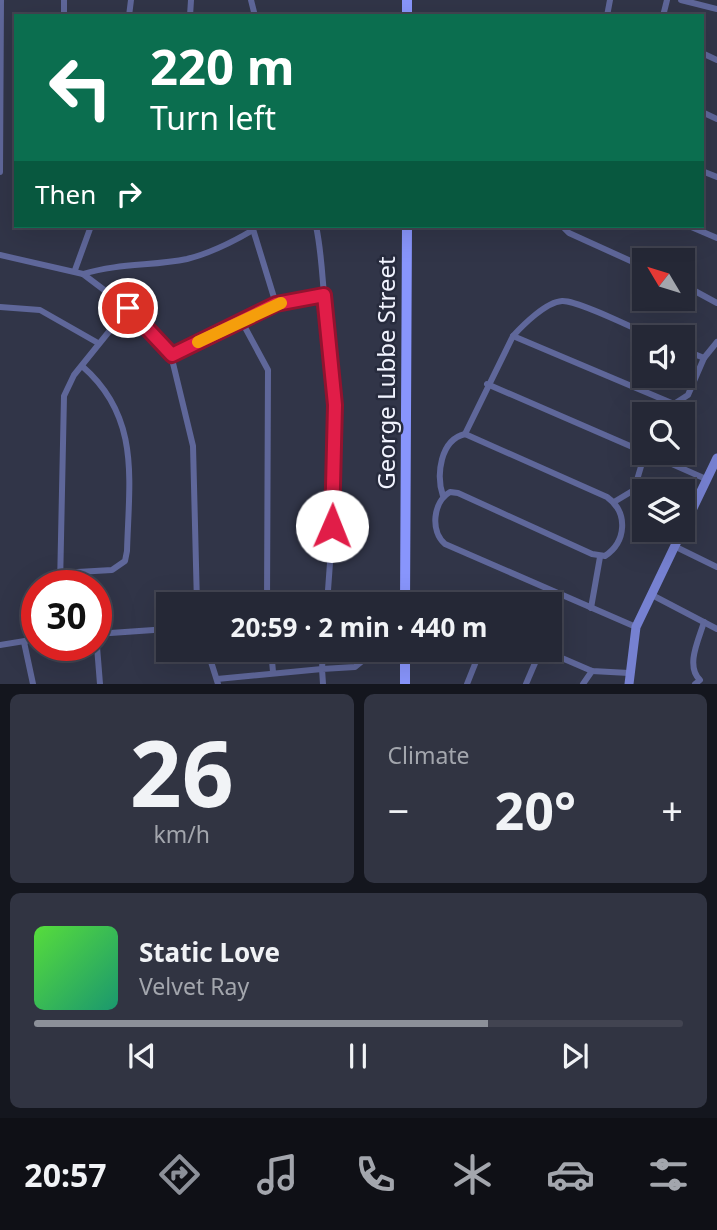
<!DOCTYPE html>
<meta charset="utf-8">
<style>
:root{--surface:#252836;--page:#313442;--text:#f1f3f6;--muted:#a3a6ad;--line:#424451;--accent:#8c9099}
body{margin:0;font-family:"Noto Sans",sans-serif;background:var(--page);color:var(--text);height:100vh;display:flex;flex-direction:column;font-size:26px;white-space:nowrap}
*{box-sizing:border-box;margin:0}
p{font-size:23px;color:var(--muted)}
.icon{flex:none;width:38px;height:38px;fill:none;stroke:currentColor;stroke-width:2;stroke-linecap:round;stroke-linejoin:round}
.map{position:relative;height:684px;overflow:hidden}
.side{display:flex;flex-direction:column;gap:10px;padding:10px;background:#14161e;flex:1}
.side>*{flex:none}
.guide{position:absolute;left:14px;top:14px;width:690px;height:214px;border-radius:0px;box-shadow:0 7px 28px #0002,0 0 0 2px var(--line);background:#0b6e4f;color:#fff;overflow:hidden}
.needle{width:46px;rotate:308deg}
.fabs{position:absolute;left:632px;top:248px;display:grid;gap:14px}
.fabs a{display:grid;place-items:center;width:63px;height:63px;border-radius:0px;background:var(--surface);box-shadow:0 7px 28px #0002,0 0 0 2px var(--line);font-size:35px}
.speed{position:absolute;left:21px;top:570px;display:flex;gap:14px;font-size:35px;font-weight:700;text-align:center}
.speed>*{display:grid;place-content:center;width:91px;height:91px;border-radius:50%;background:var(--surface);box-shadow:0 7px 28px #0002,0 0 0 2px var(--line);line-height:1}
.speed .limit{border:10px solid #d22;background:#fff;color:#111}
.pin{position:absolute;display:grid;place-items:center;width:60px;height:60px;color:#fff;margin:-30px;border:4px solid #fff;border-radius:50%;box-shadow:0 2px 7px #0007}
.me{position:absolute;width:77px;margin:-38px;rotate:1deg;stroke-linejoin:round;filter:drop-shadow(0 0 5px #0008)}
.turn{display:flex;align-items:center;gap:24px;height:147px;padding:0 21px;font-size:32px}
.turn .icon{width:91px;height:91px;stroke-width:2.5}
.turn b{display:block;font-size:49px;line-height:60px}
.then{display:flex;align-items:center;height:66px;padding:0 21px;background:#0003;gap:14px;font-size:26px}
.big{font-size:52px;font-weight:700;line-height:1.1}
.side .widget{flex:1;display:flex;flex-direction:column;justify-content:center;gap:10px;min-width:0;padding:0 24px;border-radius:10px;background:var(--page)}
.side .dial{align-items:center;gap:0}
.dial b{font-size:91px;line-height:1}
.song{display:flex;align-items:center;gap:21px}
.cover{width:84px;height:84px;border-radius:10px;background:linear-gradient(135deg,hsl(110 70% 55%),hsl(160 70% 35%))}
.played{height:7px;border-radius:4px;background:linear-gradient(90deg,var(--accent) 70%,var(--line) 70%)}
.keys{display:flex;justify-content:space-around;direction:ltr}
.heat{display:flex;justify-content:space-between;align-items:center;font-size:38px;direction:ltr}
.side .tiles{flex:1;display:grid;gap:10px;grid-template-columns:1fr 1fr}
.widget:last-child{grid-column:span 2}
.trip{position:absolute;left:156px;top:592px;width:406px;height:70px;border-radius:0px;background:var(--surface);box-shadow:0 7px 28px #0002,0 0 0 2px var(--line);font-weight:700;line-height:70px;text-align:center}
.menu{display:flex;height:112px;justify-content:space-around;align-items:center;background:#0f1016;color:var(--muted)}
.menu .icon{width:49px;height:49px}
.menu .selected{color:var(--accent)}
.menu b{font-size:32px;color:var(--text)}
.map>svg:first-child{display:block}
</style>
<div class="map">
<svg width="717" height="684" viewBox="0 0 717 684">
<rect width="100%" height="100%" fill="#313548"/>
<g fill="none" stroke-linecap="round" stroke-linejoin="round">
<g stroke="#5f679a" stroke-width="6">
<polyline points="64,0 64,16"/>
<polyline points="251,0 255,16"/>
<polyline points="681,0 717,9"/>
<polyline points="129,16 131,0"/>
<polyline points="190,16 191,0"/>
<polyline points="607,16 610,0"/>
<polyline points="663,16 667,0"/>
<polyline points="702,53 717,60"/>
<polyline points="702,112 717,119"/>
<polyline points="702,171 717,177"/>
<polyline points="0,172 1,0"/>
<polyline points="252,226 276,304"/>
<path d="M316 226C321 249 322 272 324 295 336 398 336 500 327 604"/>
<polyline points="562,226 569,233 644,267"/>
<polyline points="689,226 717,238"/>
<polyline points="0,255 83,274 128,308 171,355 193,446 197,604"/>
<polyline points="75,270 91,226"/>
<path d="M83 274C119 263 153 266 187 259 211 253 231 243 253 230"/>
<polyline points="682,284 717,303"/>
<polyline points="0,307 40,310 98,343"/>
<polyline points="241,320 268,370 267,604"/>
<polyline points="513,336 674,404 688,395 704,358 717,342"/>
<polyline points="682,349 704,358"/>
<polyline points="171,355 276,304 324,295"/>
<polyline points="487,384 644,452"/>
<path d="M465 434 513 336C523 325 546 302 562 301 578 300 637 330 656 338"/>
<polyline points="647,453 706,479"/>
<path d="M443 496C436 475 440 440 465 434L607 497C629 513 626 542 605 556L592 554 458 493 450 492C433 502 430 531 445 544L636 627"/>
<polyline points="614,502 634,490 645,453"/>
<polyline points="676,547 717,567"/>
<path d="M60 573 112 570 125 561 127 551C129 480 141 417 82 366"/>
<polyline points="60,586 64,396 74,375 128,308"/>
<polyline points="652,595 717,629"/>
<polyline points="591,608 600,557"/>
<polyline points="24,642 33,684"/>
<polyline points="0,645 37,639"/>
<polyline points="207,649 218,684"/>
<polyline points="271,649 273,672"/>
<polyline points="541,649 592,671 629,673"/>
<polyline points="217,679 322,669 323,649"/>
<polyline points="100,684 96,634 168,629"/>
<polyline points="323,684 322,669 355,667 377,649"/>
<polyline points="467,684 481,649"/>
<polyline points="526,684 541,649"/>
<polyline points="583,684 592,671"/>
<path d="M695 684 700 680C685 666 699 639 704 622"/>
</g>
<polyline stroke="#7681d1" stroke-width="9" points="629,684 636,627 717,458"/>
<g stroke="#8895fc" stroke-width="10">
<polyline points="407,0 407,16"/>
<polyline points="405,604 407,226"/>
<polyline points="405,684 405,649"/>
</g>
</g>
<g fill="none" stroke-linecap="round" stroke-linejoin="round">
<defs>
<polyline id="route" points="128,308 172,355 276,304 324,295 335,405 332,526"/>
</defs>
<use href="#route" stroke="#92132f" stroke-width="18"/>
<use href="#route" stroke="#e11d48" stroke-width="12"/>
<polyline stroke="#f59e0b" stroke-width="12" points="198,342 281,303"/>
</g>
<g text-anchor="middle" dominant-baseline="central" stroke-width="5" stroke-linejoin="round" paint-order="stroke">
<g font-size="24" fill="#f2f4ff" stroke="#272b3d">
<text transform="translate(385 373) rotate(-90)">George Lubbe Street</text>
</g>
</g>
</svg>
<div class="fabs">
<a><svg class="needle" viewBox="-14 -14 28 28"><path d="M0-13l5 13h-10z" fill="#e53935"/><path d="M0 13l5-13h-10z" fill="#a3a6ad"/></svg></a>
<a><svg class="icon" aria-label="sound" viewBox="0 0 24 24"><path d="M4 9h4l5-4v14l-5-4H4zM17 9q2 3 0 6"/></svg></a>
<a><svg class="icon" aria-label="search" viewBox="0 0 24 24"><circle cx="10" cy="10" r="6"/><path d="M15 15l6 6"/></svg></a>
<a><svg class="icon" aria-label="layers" viewBox="0 0 24 24"><path d="M12 4l9 5-9 5-9-5zM3 14l9 5 9-5"/></svg></a>
</div>
<div class="speed"><div class="limit">30</div></div>
<div class="pin" style="left:128px;top:308px;background:#d93025"><svg class="icon" aria-label="arrive" viewBox="0 0 24 24"><path d="M6 21V4h12l-3 4 3 4H6"/></svg></div>
<svg class="me" style="left:332px;top:526px" viewBox="-20 -20 40 40"><circle r="19" fill="#fff"/><path d="M0-13L10 11 0 6-10 11z" fill="#e11d48"/></svg>
<div class="trip">20:59 · 2 min · 440 m</div>
<div class="guide">
<div class="turn"><svg class="icon" aria-label="left" viewBox="0 0 24 24"><path d="M17 20v-9H6M10 6l-5 5 5 5"/></svg><div><b>220 m</b>Turn left</div></div>
<div class="then">Then<svg class="icon" aria-label="right" viewBox="0 0 24 24"><path d="M7 20v-9h11M14 6l5 5-5 5"/></svg></div>
</div>
</div>
<section class="side">
<div class="tiles">
<div class="widget dial"><b>26</b><p>km/h</p></div>
<div class="widget"><p>Climate</p>
<div class="heat"><a>−</a><b class="big">20°</b><a>+</a></div>
</div>
<div class="widget">
<div class="song"><i class="cover"></i><div><b>Static Love</b><p>Velvet Ray</p></div></div>
<div class="played"></div>
<div class="keys"><svg class="icon" aria-label="previous" viewBox="0 0 24 24"><path d="M18 5L8 12l10 7zM5 5v14"/></svg><svg class="icon" aria-label="pause" viewBox="0 0 24 24"><path d="M8 5v14M16 5v14"/></svg><svg class="icon" aria-label="next" viewBox="0 0 24 24"><path d="M6 5l10 7-10 7zM19 5v14"/></svg></div>
</div>
</div>
</section>
<nav class="menu">
<b>20:57</b>
<svg class="icon selected" aria-label="directions" viewBox="0 0 24 24"><path d="M12 3l9 9-9 9-9-9zM9 14v-3h6M13 9l2 2-2 2"/></svg>
<svg class="icon" aria-label="music" viewBox="0 0 24 24"><path d="M9 18V5l10-2v13"/><circle cx="6" cy="18" r="3"/><circle cx="16" cy="16" r="3"/></svg>
<svg class="icon" aria-label="phone" viewBox="0 0 24 24"><path d="M5 4h4l2 5-3 2q2 4 5 5l2-3 5 2v4C11 20 4 13 5 4z"/></svg>
<svg class="icon" aria-label="climate" viewBox="0 0 24 24"><path d="M12 3v18M4 7l16 10M4 17L20 7"/></svg>
<svg class="icon" aria-label="car" viewBox="0 0 24 24"><path d="M5 17H2v-5l4-1 3-4h7l3 4 3 1v5h-3M9 17h6M6 11h13"/><circle cx="7" cy="17" r="2"/><circle cx="17" cy="17" r="2"/></svg>
<svg class="icon" aria-label="filters" viewBox="0 0 24 24"><path d="M4 7h16M4 17h16"/><circle cx="9" cy="7" r="2"/><circle cx="15" cy="17" r="2"/></svg>
</nav>
